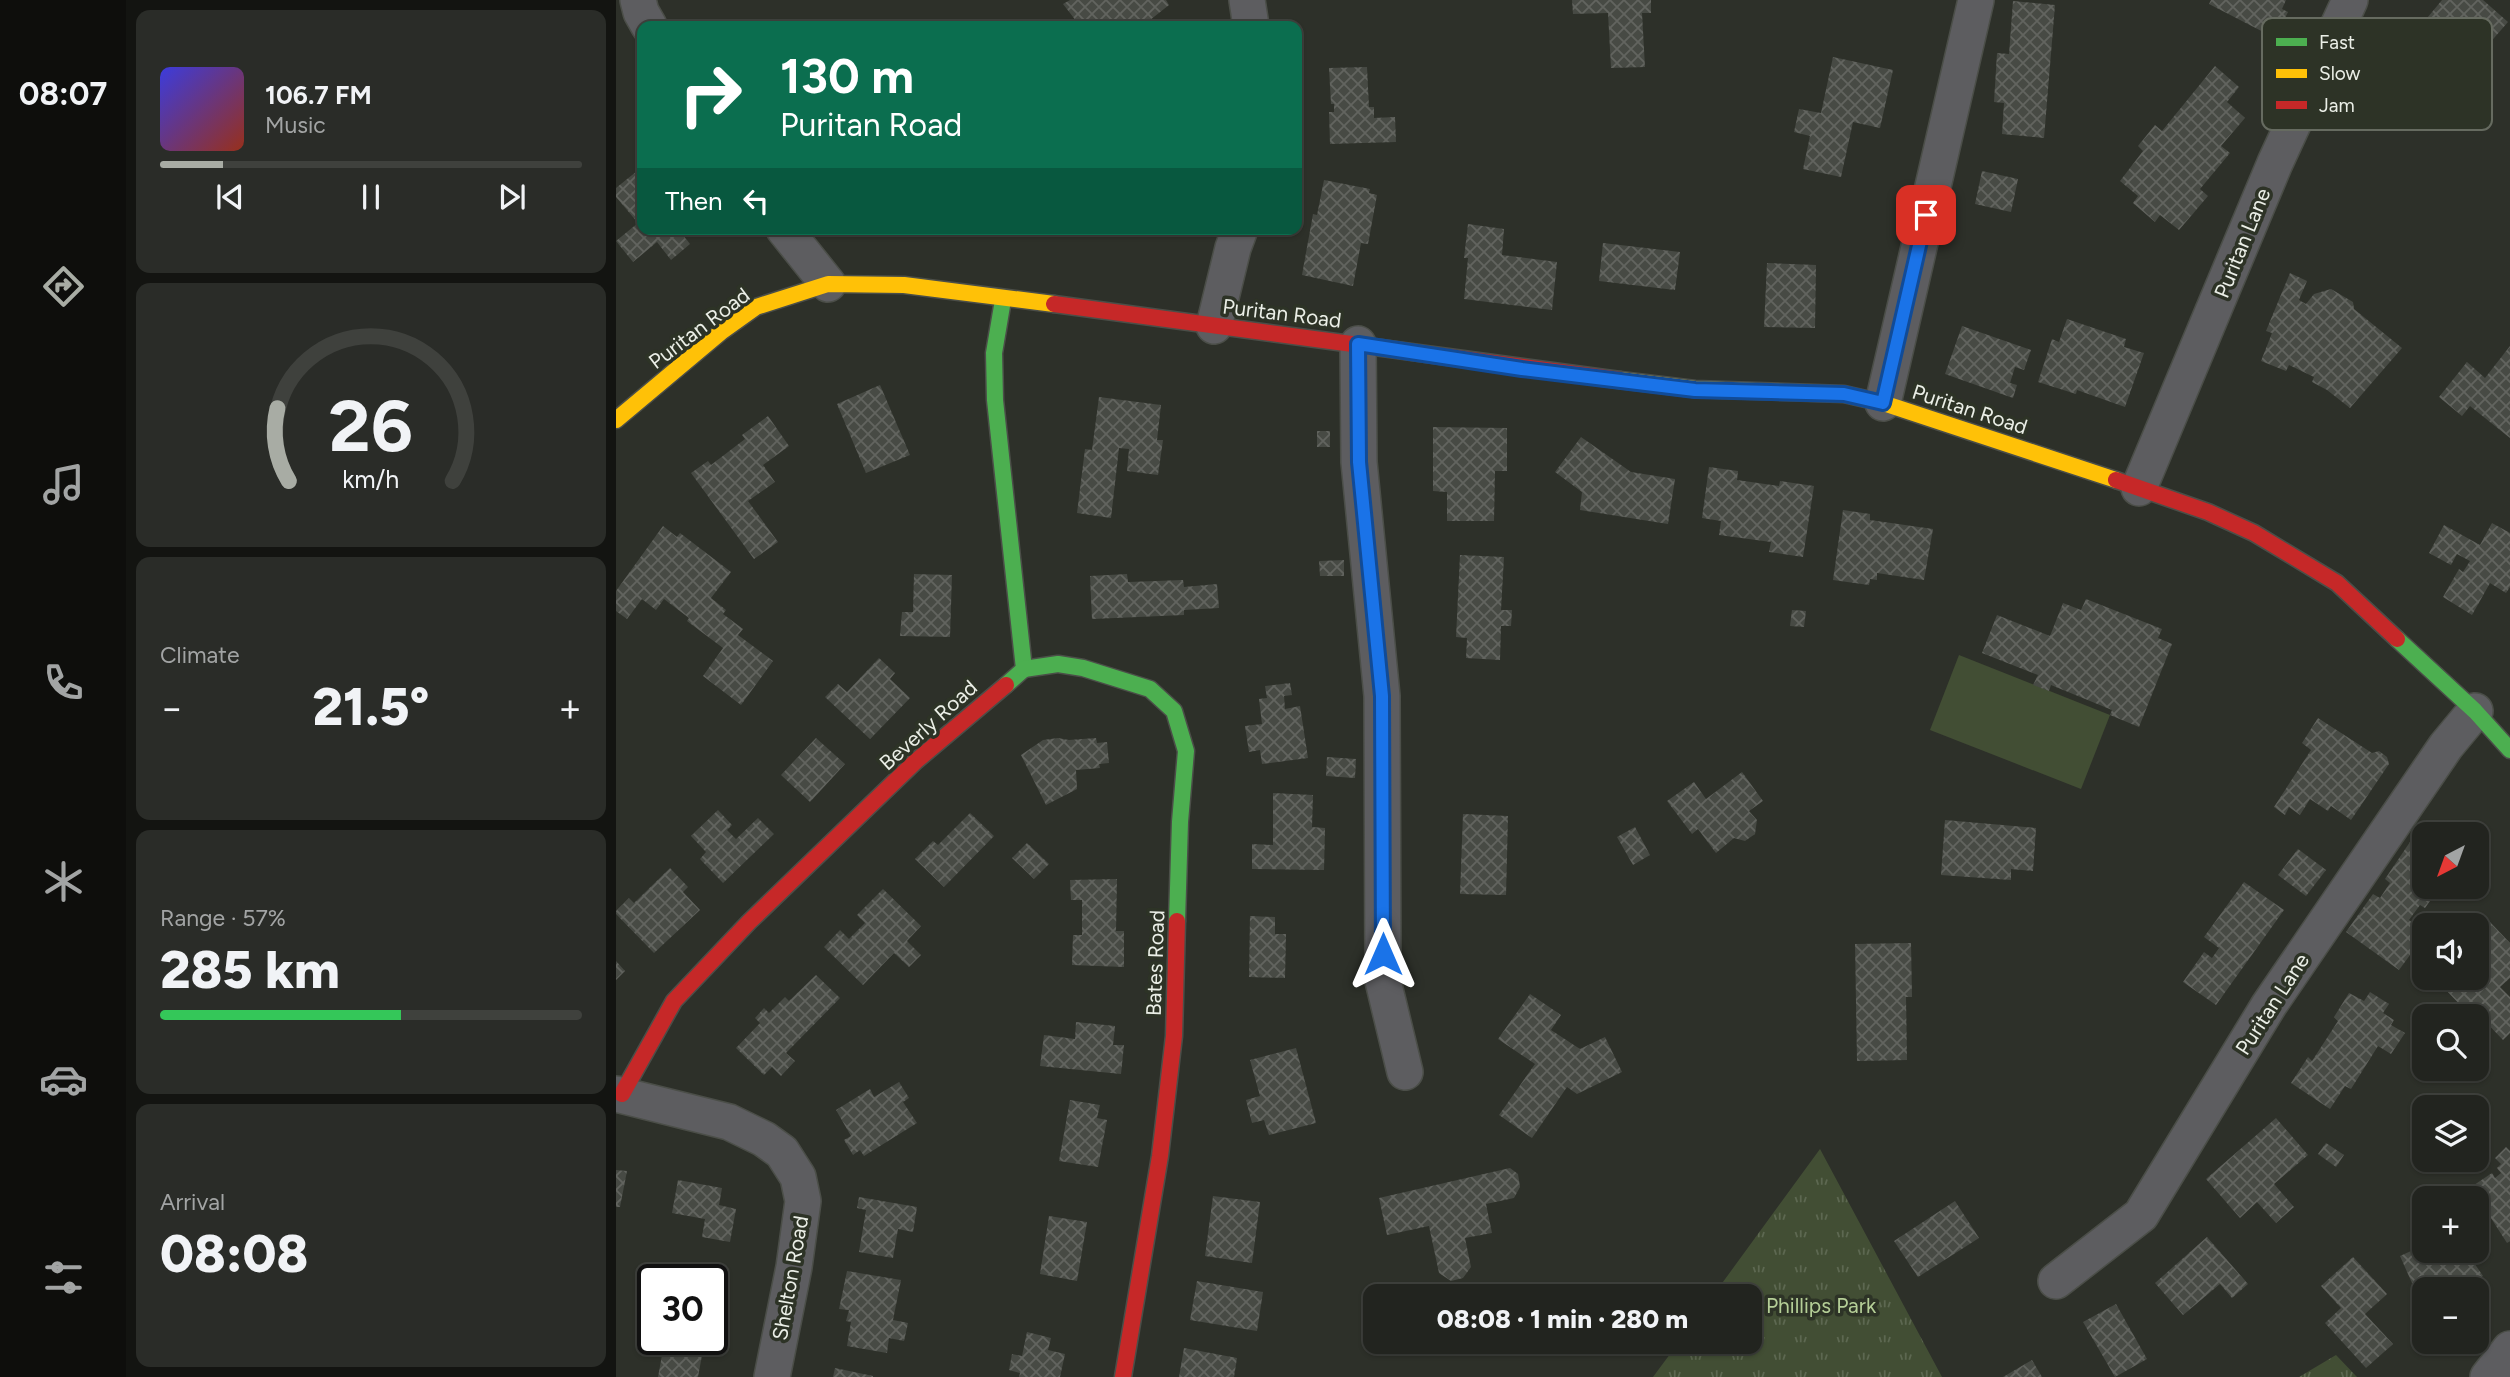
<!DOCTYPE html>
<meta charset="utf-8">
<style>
:root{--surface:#22241f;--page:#2a2c28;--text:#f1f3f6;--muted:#a2a4a4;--line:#3f413d;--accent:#a8aca4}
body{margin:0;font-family:Figtree,sans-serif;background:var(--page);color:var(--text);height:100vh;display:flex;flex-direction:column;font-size:26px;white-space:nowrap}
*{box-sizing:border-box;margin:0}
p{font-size:23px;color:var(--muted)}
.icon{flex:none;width:38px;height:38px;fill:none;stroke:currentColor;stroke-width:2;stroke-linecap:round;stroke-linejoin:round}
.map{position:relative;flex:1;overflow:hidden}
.sheet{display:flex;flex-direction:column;gap:10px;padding:10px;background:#131411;width:490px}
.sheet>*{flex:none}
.guide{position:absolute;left:21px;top:21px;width:665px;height:214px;border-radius:14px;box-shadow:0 2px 5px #0004,0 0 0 2px var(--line);background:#0b6e4f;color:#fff;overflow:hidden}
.needle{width:46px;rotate:221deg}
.tools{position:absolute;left:1796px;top:822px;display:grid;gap:14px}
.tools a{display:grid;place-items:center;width:77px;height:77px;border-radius:14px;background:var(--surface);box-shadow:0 2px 5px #0004,0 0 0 2px var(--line);font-size:35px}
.speed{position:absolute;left:21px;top:1264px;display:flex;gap:14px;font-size:35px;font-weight:700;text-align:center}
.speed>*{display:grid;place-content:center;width:91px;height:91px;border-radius:50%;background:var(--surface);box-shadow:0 2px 5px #0004,0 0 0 2px var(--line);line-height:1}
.speed .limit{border:4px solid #111;border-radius:10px;background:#fff;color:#111}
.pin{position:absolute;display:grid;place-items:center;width:60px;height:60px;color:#fff;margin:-30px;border-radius:14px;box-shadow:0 4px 10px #0006}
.me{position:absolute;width:77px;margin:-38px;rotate:0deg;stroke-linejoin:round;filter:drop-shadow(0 0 5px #0008)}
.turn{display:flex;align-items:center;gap:24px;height:147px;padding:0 28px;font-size:32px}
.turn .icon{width:91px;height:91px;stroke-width:2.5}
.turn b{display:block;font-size:49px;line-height:60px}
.then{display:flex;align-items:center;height:66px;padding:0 28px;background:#0003;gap:14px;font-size:26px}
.big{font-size:52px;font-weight:800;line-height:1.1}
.sheet .widget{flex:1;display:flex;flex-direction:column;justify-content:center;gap:10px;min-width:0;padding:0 24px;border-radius:14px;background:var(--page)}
.sheet .dial{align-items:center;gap:0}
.dial svg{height:182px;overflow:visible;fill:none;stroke:var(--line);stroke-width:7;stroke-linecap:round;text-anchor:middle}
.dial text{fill:var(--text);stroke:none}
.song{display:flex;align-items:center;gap:21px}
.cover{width:84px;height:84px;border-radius:10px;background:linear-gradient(135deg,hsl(240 70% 55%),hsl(10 70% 35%))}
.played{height:7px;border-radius:4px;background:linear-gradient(90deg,var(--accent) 15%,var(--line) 15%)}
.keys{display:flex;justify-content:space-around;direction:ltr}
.heat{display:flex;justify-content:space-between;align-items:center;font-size:38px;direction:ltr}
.charge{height:10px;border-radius:5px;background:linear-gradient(90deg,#34c759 57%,var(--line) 0)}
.trip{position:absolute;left:747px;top:1284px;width:399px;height:70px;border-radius:14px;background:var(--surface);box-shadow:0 2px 5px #0004,0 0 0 2px var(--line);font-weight:800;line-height:70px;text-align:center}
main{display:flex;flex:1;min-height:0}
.tab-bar{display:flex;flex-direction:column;width:126px;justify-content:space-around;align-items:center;background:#0e0e0c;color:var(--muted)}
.tab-bar .icon{width:49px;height:49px}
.tab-bar .current{color:var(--accent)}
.tab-bar b{font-size:32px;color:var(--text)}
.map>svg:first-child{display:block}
</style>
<main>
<nav class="tab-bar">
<b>08:07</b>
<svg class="icon current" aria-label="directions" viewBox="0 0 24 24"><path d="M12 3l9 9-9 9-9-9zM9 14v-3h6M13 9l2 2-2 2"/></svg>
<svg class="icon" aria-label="music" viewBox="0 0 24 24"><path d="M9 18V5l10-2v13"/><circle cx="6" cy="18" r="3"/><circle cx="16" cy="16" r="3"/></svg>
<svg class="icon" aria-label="phone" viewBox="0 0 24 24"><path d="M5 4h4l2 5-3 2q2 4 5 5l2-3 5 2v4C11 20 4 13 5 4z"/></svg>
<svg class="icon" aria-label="climate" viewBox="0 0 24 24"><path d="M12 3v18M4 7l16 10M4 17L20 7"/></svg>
<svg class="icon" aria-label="car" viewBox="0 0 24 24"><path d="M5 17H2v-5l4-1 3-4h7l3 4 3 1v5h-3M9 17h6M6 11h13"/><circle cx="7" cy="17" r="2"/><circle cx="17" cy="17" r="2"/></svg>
<svg class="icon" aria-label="filters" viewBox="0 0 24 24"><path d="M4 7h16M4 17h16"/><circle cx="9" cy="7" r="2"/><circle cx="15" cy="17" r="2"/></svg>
</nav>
<section class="sheet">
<div class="widget">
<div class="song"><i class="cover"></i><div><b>106.7 FM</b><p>Music</p></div></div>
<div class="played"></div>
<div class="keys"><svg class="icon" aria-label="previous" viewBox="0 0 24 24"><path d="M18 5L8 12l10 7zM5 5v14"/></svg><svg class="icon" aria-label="pause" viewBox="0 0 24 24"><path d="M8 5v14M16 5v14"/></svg><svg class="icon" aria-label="next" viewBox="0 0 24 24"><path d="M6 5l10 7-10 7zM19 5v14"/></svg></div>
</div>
<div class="widget dial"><svg viewBox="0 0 100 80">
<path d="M14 69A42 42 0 1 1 86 69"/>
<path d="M14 69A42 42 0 0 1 9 37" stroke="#a8aca4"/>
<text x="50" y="56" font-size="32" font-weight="700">26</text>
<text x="50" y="72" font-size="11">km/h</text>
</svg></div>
<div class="widget"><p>Climate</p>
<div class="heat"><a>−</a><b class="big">21.5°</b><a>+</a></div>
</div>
<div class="widget"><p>Range · 57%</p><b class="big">285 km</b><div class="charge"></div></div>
<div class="widget"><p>Arrival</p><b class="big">08:08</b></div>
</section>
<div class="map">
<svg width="1894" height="1377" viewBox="0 0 1894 1377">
<defs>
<pattern id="park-tufts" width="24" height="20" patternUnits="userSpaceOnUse" patternTransform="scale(1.75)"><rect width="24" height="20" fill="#424e34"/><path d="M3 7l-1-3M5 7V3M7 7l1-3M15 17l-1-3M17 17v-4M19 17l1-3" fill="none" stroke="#5d6851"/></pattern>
<pattern id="building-cross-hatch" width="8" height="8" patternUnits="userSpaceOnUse" patternTransform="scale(1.75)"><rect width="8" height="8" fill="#474a44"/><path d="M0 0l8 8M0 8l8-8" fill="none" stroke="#62645f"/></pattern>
</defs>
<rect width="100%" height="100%" fill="#2d3029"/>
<polygon fill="#424e34" points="1343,655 1494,715 1465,789 1314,730"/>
<g fill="url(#park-tufts)">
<polygon points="1204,1149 1326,1377 1037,1377 1063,1342 1134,1342 1134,1297 1096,1297"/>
<polygon points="1720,1355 1741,1377 1683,1377"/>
</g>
<g fill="url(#building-cross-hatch)">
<polygon points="454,0 550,0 553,5 529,24 526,19 516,26 511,20 503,26 464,26 447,4"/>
<polygon points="956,0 1035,0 1035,13 1026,13 1029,67 995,68 992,13 957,14"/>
<polygon points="1595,0 1670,0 1666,9 1672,12 1659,38 1593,4"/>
<polygon points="1826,0 1867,0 1892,22 1844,77 1824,60 1815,70 1808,63 1802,70 1775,48 1787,34 1798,44 1802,39 1797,35"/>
<polygon points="1397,1 1439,5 1428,138 1386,134 1388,103 1378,102 1381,53 1393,54"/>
<polygon points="1217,57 1277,70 1264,128 1237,122 1225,177 1187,169 1194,136 1178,132 1183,109 1205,113"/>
<polygon points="1599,66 1623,87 1611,102 1629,118 1605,146 1614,153 1584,189 1592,196 1563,230 1544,215 1539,222 1517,203 1522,196 1504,181 1527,151 1522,146 1539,125 1546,131"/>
<polygon points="751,67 753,107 758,107 758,118 779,117 780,142 714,144 713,112 718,112 718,104 715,104 713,68"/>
<polygon points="26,167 26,229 62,229 74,244 55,260 41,242 17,262 0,241 22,223 0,197 0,188"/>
<polygon points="1366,171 1402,179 1395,212 1359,204"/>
<polygon points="708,180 754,189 753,193 761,195 752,244 745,243 737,286 686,275 697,214 701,215"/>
<polygon points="852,224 888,229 886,255 941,262 936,310 848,299 852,258 848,258"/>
<polygon points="987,243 1064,252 1059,290 983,281"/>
<polygon points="1151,263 1200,265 1199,328 1148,327"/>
<polygon points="1674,273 1691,281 1683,300 1690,304 1698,294 1715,289 1737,302 1738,309 1786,348 1734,408 1711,390 1696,382 1698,377 1673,365 1670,371 1645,361 1656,333 1650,331"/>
<polygon points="1451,319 1510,339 1508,347 1528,353 1509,407 1461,390 1460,394 1422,382 1436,339 1443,342"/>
<polygon points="1346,326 1415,350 1408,370 1399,367 1394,383 1401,385 1397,398 1329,374"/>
<polygon points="1894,346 1894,438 1854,406 1846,416 1823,397 1851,362 1869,378"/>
<polygon points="264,385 294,455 250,473 221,404"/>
<polygon points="483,397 545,405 541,440 547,440 542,475 511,471 513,449 503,448 495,518 461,513 469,449 476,450"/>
<polygon points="152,416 173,446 147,465 159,482 132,501 162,542 138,559 75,473 92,461 95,465 129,439 126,435"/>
<polygon points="817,427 891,428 891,471 879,471 878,521 831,521 831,492 817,491"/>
<rect x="701" y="431" width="13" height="16"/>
<polygon points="965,437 1015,472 1059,479 1052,524 964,510 966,492 939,472"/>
<polygon points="1093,467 1122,471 1121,480 1163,486 1164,481 1198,486 1187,557 1153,552 1155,542 1103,535 1105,521 1086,518"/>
<polygon points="1227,510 1254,514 1254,520 1317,529 1308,580 1261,573 1261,580 1254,579 1253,585 1217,580"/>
<polygon points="1876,523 1894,533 1894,587 1890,593 1874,583 1856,615 1827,597 1843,569 1847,572 1854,561 1841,554 1835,565 1813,553 1828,525 1864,545"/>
<polygon points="47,526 61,537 64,533 115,572 95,598 110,610 107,614 127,629 122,635 157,661 125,705 87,676 107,648 71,621 73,618 48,599 40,610 26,599 11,619 0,611 0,591"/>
<polygon points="844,555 888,557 885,610 896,610 895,626 885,626 884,660 850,658 851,638 840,637"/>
<polygon points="728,560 728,576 704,576 703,561"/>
<polygon points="298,574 336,575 334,637 284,636 286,612 297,612"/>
<polygon points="511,574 512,582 567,580 568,587 601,584 603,608 568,610 568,615 476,619 474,576"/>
<polygon points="1470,599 1546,629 1542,638 1556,644 1523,727 1494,715 1496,710 1435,685 1433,691 1417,685 1422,675 1366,653 1381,615 1434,636 1447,603 1465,610"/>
<polygon points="1176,610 1190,611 1188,627 1174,626"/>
<polygon points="263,658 279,673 274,679 294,698 254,739 209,697 222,684 231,692"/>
<polygon points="674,683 676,695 668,696 669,709 684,706 692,758 646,764 644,750 633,752 629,726 646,724 643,699 651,698 649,686"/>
<polygon points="1702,718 1756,753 1763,751 1771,757 1773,764 1735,820 1715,806 1712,811 1694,799 1684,815 1673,807 1669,815 1658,807 1695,750 1686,743"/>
<polygon points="200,738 229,764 194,802 165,775"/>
<polygon points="442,738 453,740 480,738 481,743 491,742 493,763 483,764 484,768 460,770 461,789 430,805 405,755 427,740"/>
<polygon points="711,757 740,759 739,778 710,776"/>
<polygon points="1126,772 1147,801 1133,811 1141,820 1139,834 1129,841 1118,838 1100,853 1082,829 1076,834 1051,801 1078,782 1090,799"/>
<polygon points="657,793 697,795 696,827 709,828 708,870 636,869 636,844 657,845"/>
<polygon points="102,810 116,825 111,830 120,839 142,818 158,834 107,883 84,859 90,852 75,836"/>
<polygon points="354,813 378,836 328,887 299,859 317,841 322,845"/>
<polygon points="847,814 892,816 890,895 844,894"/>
<polygon points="1329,820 1420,828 1417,871 1395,869 1395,880 1325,875"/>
<polygon points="1019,827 1034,855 1017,865 1001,837"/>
<polygon points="1796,839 1808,847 1808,887 1824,887 1809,908 1804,905 1793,920 1808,931 1808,936 1783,970 1730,932 1757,894 1764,898 1774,883 1769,879"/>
<polygon points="411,843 433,864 418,879 396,858"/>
<polygon points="1682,849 1710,870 1690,896 1662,875"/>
<polygon points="54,868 72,887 67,892 84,910 38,953 0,914 0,911 13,898 18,903"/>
<polygon points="501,879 500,931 508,931 508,967 456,965 457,935 466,935 466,900 455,900 454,880"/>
<polygon points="1628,882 1668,910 1600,1005 1567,982 1588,952 1596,958 1603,948 1588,937"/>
<polygon points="267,889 305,926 291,941 305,955 293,967 278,953 247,985 208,947 224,930 233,939 249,923 241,915"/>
<polygon points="634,916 659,917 659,934 670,934 669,978 633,977"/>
<polygon points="1873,921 1894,943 1894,978 1884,987 1894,997 1894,1033 1887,1040 1865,1017 1860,1022 1860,1017 1856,1017 1826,986 1835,978 1860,978 1860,932"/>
<polygon points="1295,943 1296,997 1290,997 1291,1060 1241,1061 1239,944"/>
<polygon points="0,961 9,971 0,980"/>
<polygon points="200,975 224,998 170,1053 179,1061 165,1076 156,1067 148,1075 120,1048 144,1023 139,1018 148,1008 153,1013 169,997 173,1001"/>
<polygon points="1754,992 1773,1004 1767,1013 1778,1020 1775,1025 1789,1033 1775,1054 1762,1046 1735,1089 1729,1086 1714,1109 1675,1083 1692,1057 1696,1061 1722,1021 1718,1017 1733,993 1748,1001"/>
<polygon points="914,994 945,1015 935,1030 964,1049 989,1037 1006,1072 961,1094 951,1087 916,1138 883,1115 919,1064 882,1039"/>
<polygon points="460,1022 499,1026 497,1045 508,1045 505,1074 424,1066 428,1035 459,1039"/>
<polygon points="680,1048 700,1123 653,1135 648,1120 636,1123 630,1100 644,1096 634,1060"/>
<polygon points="283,1082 293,1098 287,1102 301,1123 248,1156 244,1150 237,1155 228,1140 235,1136 220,1110 254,1089 258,1097"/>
<polygon points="454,1100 484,1105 481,1118 491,1120 482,1167 443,1161"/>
<polygon points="1660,1118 1692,1155 1658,1184 1678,1207 1660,1223 1641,1202 1624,1218 1590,1179"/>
<polygon points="1710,1143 1728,1155 1720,1167 1702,1154"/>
<polygon points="1890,1147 1894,1151 1894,1241 1891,1243 1855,1187 1876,1173 1879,1178 1885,1173 1881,1168 1885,1164 1879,1158"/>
<polygon points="894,1168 902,1174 904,1187 898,1198 870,1204 876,1233 849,1238 855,1267 847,1278 835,1281 823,1273 813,1226 771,1235 763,1198"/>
<polygon points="0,1170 11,1171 4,1207 0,1207"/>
<polygon points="62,1180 106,1188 103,1205 120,1209 114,1242 86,1237 89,1219 56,1213"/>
<polygon points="597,1196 644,1202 636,1263 589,1256"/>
<polygon points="243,1197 301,1207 297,1232 282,1229 277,1258 243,1252 250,1210 241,1208"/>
<polygon points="1339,1201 1363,1238 1302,1277 1278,1241"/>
<polygon points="433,1216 471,1222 461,1281 424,1274"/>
<polygon points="1591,1237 1632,1284 1616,1298 1604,1284 1567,1315 1539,1283"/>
<polygon points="1806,1246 1808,1251 1850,1251 1867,1276 1846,1290 1808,1290 1808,1310 1784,1256"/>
<polygon points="1737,1257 1771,1294 1749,1314 1777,1344 1750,1368 1709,1323 1725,1308 1705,1286"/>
<polygon points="231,1271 285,1280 277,1320 292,1323 288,1341 273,1338 271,1353 231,1346 235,1322 230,1321 233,1310 223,1309"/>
<polygon points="581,1281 647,1292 641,1331 574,1320"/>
<polygon points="1500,1304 1531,1359 1499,1377 1467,1322"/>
<polygon points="411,1332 435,1338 432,1350 449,1354 444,1377 403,1377 404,1373 393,1370 396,1354 406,1356"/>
<polygon points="37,1339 89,1339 82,1377 42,1377 46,1355 35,1353"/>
<polygon points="568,1348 621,1358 618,1377 563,1377"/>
<polygon points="1416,1360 1426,1377 1387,1377"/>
<polygon points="219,1368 257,1376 257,1377 217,1377"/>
</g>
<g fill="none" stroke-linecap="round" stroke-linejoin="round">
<defs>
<g id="street">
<polyline points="22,0 25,12 33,26"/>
<polyline points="631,0 635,26"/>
<polyline points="168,229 212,284"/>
<polyline points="598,326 617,248 624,229"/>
<polyline points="742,344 743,462 766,696 767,981 789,1072"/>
<polyline points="1267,403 1360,0"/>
<polyline points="1523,488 1659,163 1734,0"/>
<polyline points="0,1094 113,1122 148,1139 166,1152 182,1177 187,1201 178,1267 156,1377"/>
<polyline points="1440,1281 1525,1215 1653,1005 1830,746 1859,711"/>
<polyline points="1872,1377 1894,1349"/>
</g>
<g id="fast">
<polyline points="387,300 378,353 379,400 408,669 390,685"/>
<polyline points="1781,639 1859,711 1894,750"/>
<polyline points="408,669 442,664 467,668 534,689 558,711 570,751 564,822 561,921"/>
</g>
<g id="slow">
<polyline points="1004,380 1079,389 1228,394 1267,403 1500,480"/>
<polyline points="0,420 105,332 140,307 212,284 288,285 438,304"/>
</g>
<g id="jam">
<polyline points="438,304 1004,380"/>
<polyline points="1500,480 1592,512 1638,533 1721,583 1781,639"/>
<polyline points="6,1094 58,1001 133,922 300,761 390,685"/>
<polyline points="507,1377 544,1156 558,1036 561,921"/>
</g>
</defs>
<use href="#street" stroke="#4b4e48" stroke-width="38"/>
<use href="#fast" stroke="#4b4e48" stroke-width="19"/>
<use href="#slow" stroke="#4b4e48" stroke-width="19"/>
<use href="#jam" stroke="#4b4e48" stroke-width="19"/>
<use href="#street" stroke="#5d5d60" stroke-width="35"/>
<use href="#fast" stroke="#4caf50" stroke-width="16"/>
<use href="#slow" stroke="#ffc107" stroke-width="16"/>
<use href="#jam" stroke="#c62828" stroke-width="16"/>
</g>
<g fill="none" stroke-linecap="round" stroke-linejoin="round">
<defs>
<polyline id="route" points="767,954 766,696 743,462 742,344 906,369 1079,390 1228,394 1267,403 1310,215"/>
</defs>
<use href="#route" stroke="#114b97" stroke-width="18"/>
<use href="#route" stroke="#1a73e8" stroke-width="12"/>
</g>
<g text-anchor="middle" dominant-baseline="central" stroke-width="7" stroke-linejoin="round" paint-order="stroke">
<g font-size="21" fill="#ebefe7" stroke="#2d3326">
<text transform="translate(1626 243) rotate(-68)">Puritan Lane</text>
<text transform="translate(666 313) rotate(7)">Puritan Road</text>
<text transform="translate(83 328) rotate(-37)">Puritan Road</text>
<text transform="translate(1354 409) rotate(18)">Puritan Road</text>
<text transform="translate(312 725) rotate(-42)">Beverly Road</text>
<text transform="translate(539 963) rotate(-88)">Bates Road</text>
<text transform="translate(1656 1004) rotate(-57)">Puritan Lane</text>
<text transform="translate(174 1278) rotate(-80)">Shelton Road</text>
</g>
<g font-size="21" fill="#b5cf97" stroke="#2d3326">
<text x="1205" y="1305">Phillips Park</text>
</g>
</g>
<rect x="1646" y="18" width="230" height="112" rx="10" fill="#2d3326" stroke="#666b60" stroke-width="2"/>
<rect x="1660" y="38" width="31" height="8" fill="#4caf50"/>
<rect x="1660" y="69" width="31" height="9" fill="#ffc107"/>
<rect x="1660" y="101" width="31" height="8" fill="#c62828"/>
<g font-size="19" fill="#ebefe7">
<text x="1703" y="49">Fast</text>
<text x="1703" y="80">Slow</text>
<text x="1703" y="112">Jam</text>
</g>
</svg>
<div class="tools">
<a><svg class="needle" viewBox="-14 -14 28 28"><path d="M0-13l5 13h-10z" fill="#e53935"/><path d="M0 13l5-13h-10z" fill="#a2a4a4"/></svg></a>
<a><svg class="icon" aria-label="sound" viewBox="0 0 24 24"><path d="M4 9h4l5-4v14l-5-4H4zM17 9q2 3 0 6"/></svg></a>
<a><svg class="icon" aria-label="search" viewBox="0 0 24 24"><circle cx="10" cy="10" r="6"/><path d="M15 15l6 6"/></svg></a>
<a><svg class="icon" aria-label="layers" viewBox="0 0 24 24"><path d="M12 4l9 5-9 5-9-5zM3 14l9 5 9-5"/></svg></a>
<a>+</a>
<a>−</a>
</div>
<div class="speed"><div class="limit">30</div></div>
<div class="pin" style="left:1310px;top:215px;background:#d93025"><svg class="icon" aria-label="arrive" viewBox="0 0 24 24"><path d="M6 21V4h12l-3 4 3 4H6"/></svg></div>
<svg class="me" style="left:767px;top:954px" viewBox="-20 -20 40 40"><path d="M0-17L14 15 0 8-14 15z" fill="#1a73e8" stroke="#fff" stroke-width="4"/></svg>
<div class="trip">08:08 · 1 min · 280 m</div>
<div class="guide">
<div class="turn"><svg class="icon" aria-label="right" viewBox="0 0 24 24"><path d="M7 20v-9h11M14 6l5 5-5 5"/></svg><div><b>130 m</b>Puritan Road</div></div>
<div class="then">Then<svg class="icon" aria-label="left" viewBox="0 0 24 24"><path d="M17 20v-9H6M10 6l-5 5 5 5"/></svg></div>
</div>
</div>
</main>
